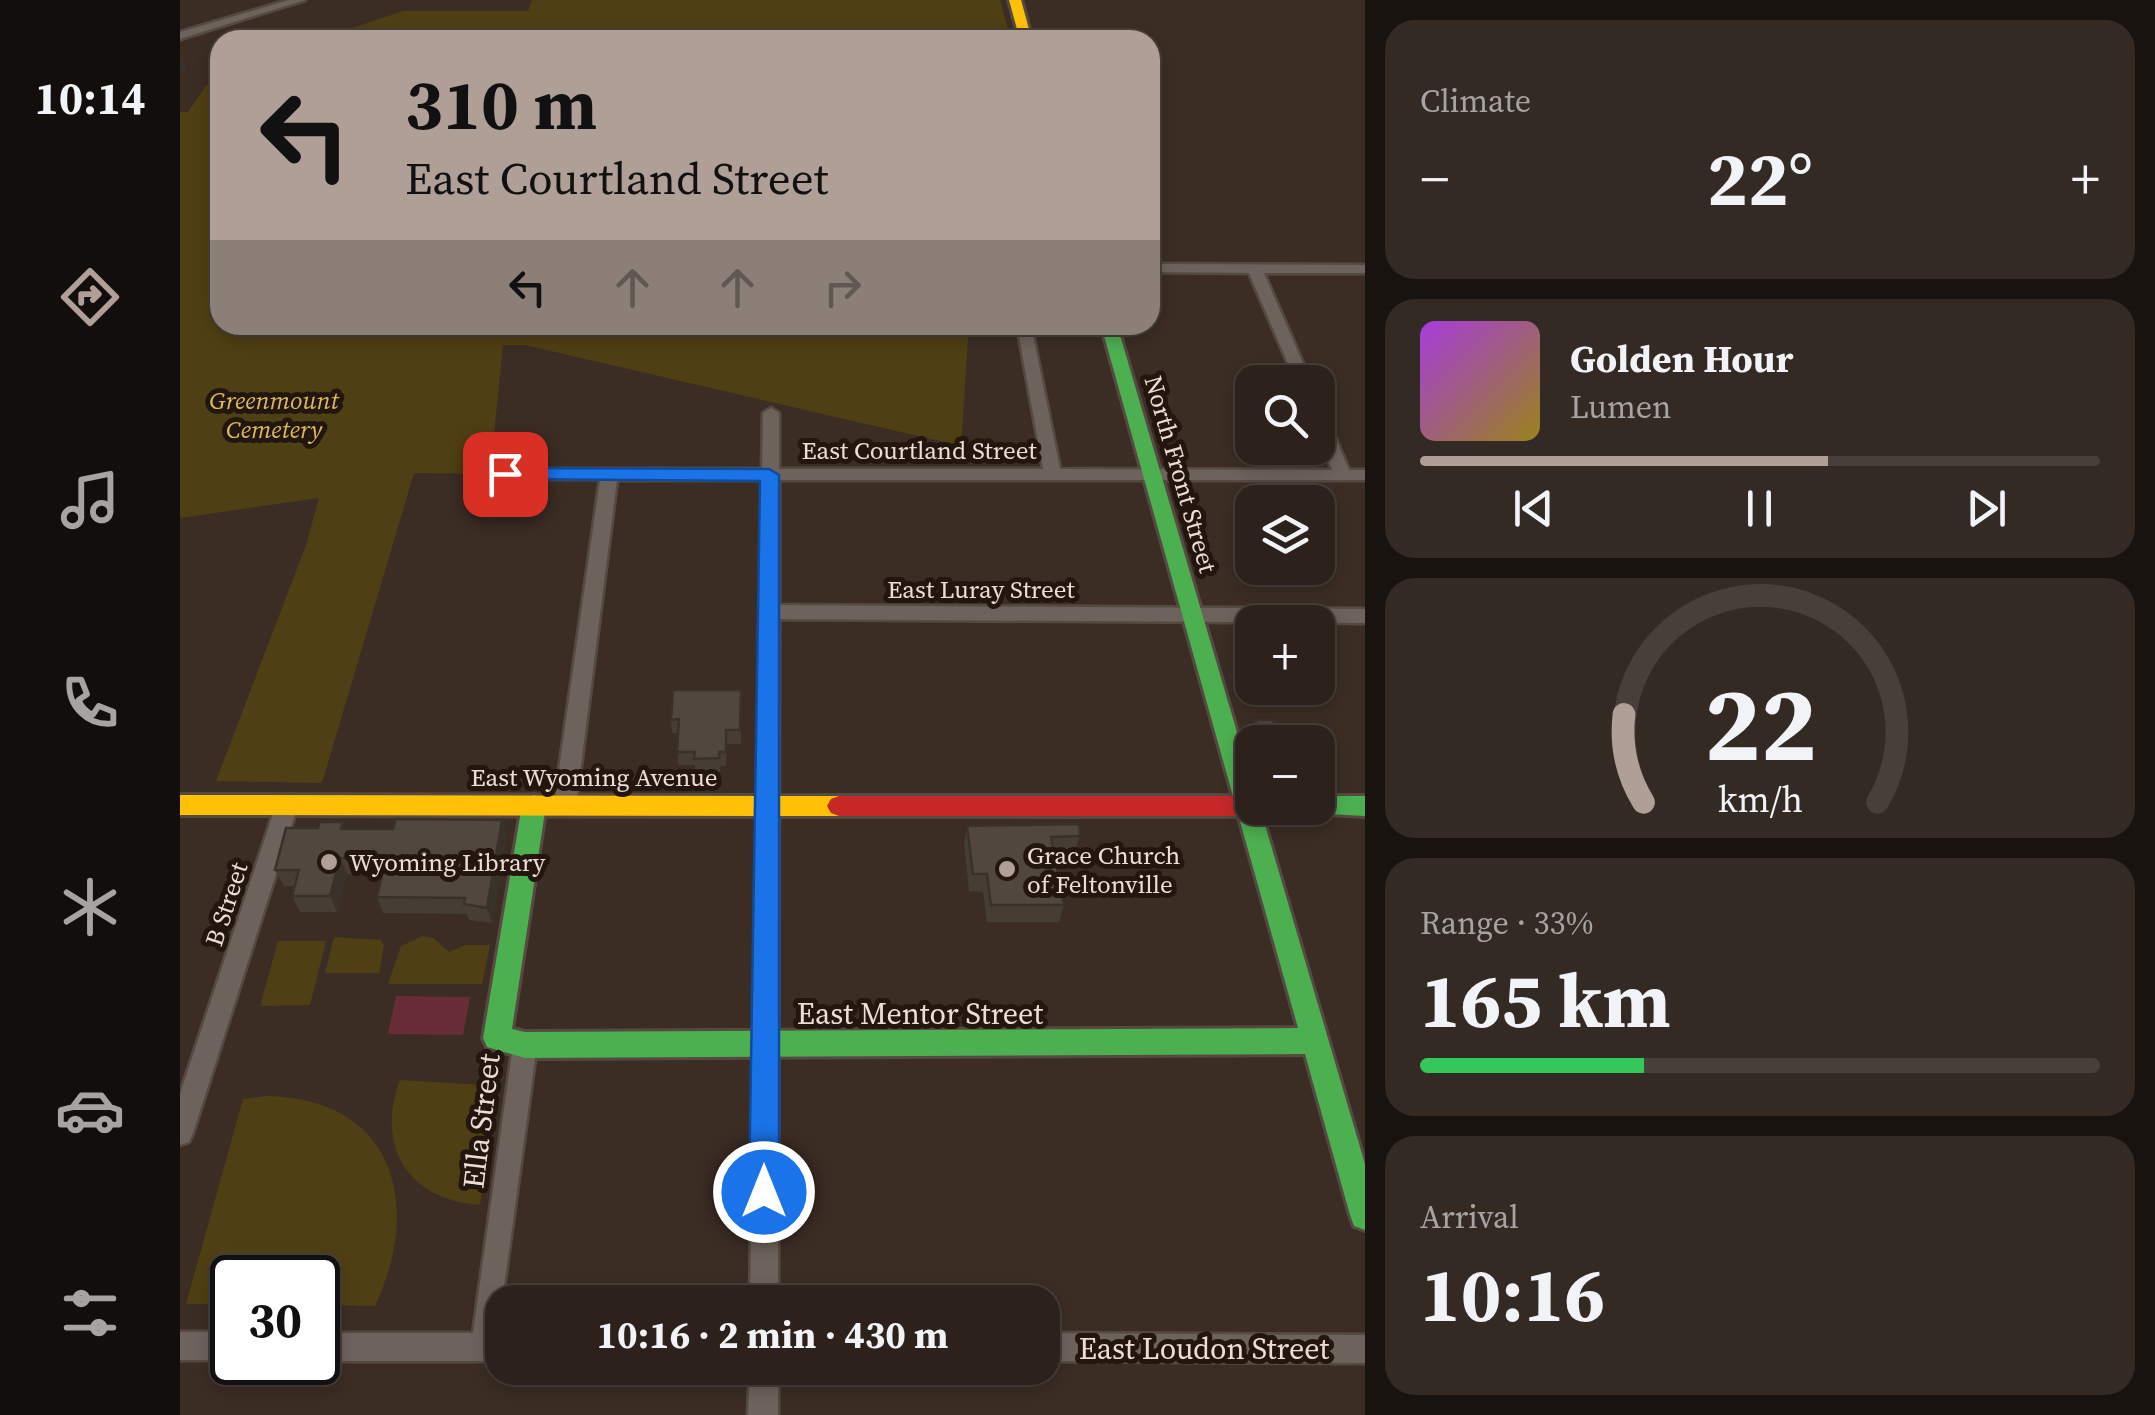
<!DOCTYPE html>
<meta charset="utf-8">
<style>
:root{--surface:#2c221b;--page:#342a24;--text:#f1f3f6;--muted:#a6a4a3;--line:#483f3a;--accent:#af9f96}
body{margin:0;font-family:"Source Serif 4",serif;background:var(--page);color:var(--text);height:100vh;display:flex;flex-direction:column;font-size:38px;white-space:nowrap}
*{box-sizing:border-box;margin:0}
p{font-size:32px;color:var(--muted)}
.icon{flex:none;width:55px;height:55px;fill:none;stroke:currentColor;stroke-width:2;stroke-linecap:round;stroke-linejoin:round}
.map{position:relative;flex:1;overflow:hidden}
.sheet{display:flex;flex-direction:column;gap:20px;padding:20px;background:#18130f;width:790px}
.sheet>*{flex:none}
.banner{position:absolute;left:30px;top:30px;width:950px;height:305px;border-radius:30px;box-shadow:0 5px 15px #0003,0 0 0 2px var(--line);background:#af9f96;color:#111;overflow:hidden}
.fabs{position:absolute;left:1055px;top:365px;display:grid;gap:20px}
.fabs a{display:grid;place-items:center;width:100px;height:100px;border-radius:20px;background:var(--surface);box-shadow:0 5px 15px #0003,0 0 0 2px var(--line);font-size:50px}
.speed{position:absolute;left:30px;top:1255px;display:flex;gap:20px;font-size:50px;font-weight:700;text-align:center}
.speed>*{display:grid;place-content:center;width:130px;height:130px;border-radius:50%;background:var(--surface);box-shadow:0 5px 15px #0003,0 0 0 2px var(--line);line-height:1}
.speed .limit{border:5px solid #111;border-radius:15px;background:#fff;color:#111}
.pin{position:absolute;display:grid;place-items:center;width:85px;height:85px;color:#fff;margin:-42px;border-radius:20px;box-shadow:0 5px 15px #0006}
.me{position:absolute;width:110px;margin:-55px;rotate:0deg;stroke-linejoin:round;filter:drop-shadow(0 0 8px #0008)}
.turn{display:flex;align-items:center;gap:35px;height:210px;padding:0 30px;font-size:45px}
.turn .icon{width:130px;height:130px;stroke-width:2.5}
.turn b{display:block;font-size:70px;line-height:85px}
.lanes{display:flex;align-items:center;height:95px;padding:0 30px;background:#0003;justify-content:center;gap:50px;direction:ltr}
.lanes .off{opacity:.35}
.big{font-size:75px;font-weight:700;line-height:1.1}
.sheet .card{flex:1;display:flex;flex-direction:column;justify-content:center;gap:15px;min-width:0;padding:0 35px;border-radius:30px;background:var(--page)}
.sheet .dial{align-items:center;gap:0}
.dial svg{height:260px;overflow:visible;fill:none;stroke:var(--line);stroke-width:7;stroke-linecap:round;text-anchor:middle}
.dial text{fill:var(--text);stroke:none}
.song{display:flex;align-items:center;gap:30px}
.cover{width:120px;height:120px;border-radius:15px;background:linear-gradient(135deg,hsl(280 70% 55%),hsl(50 70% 35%))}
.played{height:10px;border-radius:5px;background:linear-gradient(90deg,var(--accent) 60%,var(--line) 60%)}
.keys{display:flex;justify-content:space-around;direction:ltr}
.heat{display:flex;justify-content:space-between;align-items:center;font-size:55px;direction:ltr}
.charge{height:15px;border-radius:8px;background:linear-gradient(90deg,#34c759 33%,var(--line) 0)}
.trip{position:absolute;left:305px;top:1285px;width:575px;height:100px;border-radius:30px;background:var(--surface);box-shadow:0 5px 15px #0003,0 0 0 2px var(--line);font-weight:700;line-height:100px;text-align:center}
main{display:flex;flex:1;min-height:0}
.tabs{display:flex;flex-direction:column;width:180px;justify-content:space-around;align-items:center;background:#120e0b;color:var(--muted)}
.tabs .icon{width:70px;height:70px}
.tabs .current{color:var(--accent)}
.tabs b{font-size:45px;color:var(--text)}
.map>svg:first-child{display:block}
</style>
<main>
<nav class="tabs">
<b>10:14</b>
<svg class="icon current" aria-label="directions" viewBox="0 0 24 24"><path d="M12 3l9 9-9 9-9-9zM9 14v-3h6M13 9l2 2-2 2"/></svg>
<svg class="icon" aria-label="music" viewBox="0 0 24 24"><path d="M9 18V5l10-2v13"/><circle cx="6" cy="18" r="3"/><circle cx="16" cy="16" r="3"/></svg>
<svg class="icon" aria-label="phone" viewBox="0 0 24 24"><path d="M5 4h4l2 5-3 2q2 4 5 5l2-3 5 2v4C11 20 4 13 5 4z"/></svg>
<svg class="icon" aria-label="climate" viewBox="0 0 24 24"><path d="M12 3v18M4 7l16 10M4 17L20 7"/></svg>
<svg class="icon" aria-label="car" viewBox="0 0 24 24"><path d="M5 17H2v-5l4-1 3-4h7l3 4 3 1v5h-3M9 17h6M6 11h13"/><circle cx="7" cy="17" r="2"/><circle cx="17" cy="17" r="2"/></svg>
<svg class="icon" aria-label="filters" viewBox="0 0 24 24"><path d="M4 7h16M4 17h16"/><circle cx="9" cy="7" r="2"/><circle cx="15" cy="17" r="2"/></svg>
</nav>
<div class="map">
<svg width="1185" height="1415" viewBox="0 0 1185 1415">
<rect width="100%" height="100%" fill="#3b2d24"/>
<g fill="#4f3f14">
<polygon points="352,0 820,0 831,40 137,40 223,11 348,11"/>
<polygon points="40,66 40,325 789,325 781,446 345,345 323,345 310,474 234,473 142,783 36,781 126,545 139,498 0,518 0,112 8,112"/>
<polygon points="243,936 253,938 269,952 285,945 310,945 302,984 208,984 221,946"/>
<polygon points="154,937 201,940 204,945 199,973 145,973"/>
<polygon points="98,941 146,941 130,1005 80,1006"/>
<path d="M220 1080 319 1086 300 1205C228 1200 195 1146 220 1080Z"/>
<path d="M86 1096C214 1098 243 1203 195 1306L138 1305V1278H52V1304H6L63 1099Z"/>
</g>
<polygon fill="#682d36" points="216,996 290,997 283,1035 208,1034"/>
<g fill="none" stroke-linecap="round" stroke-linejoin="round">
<defs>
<g id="street">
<polygon points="109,0 125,0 0,39 0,32"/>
<polygon points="970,264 1185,265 1185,273 1084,273 1131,382 1116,382 1069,273 970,272"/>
<polygon points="837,325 851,325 880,469 1152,470 1138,434 1138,411 1146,416 1169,470 1185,470 1185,480 599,480 599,605 1185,609 1185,623 599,619 598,1302 570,1302 582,480 437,480 396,805 393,811 385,814 377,811 374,805 420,479 325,479 317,474 325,469 582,469 583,413 591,408 599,413 599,469 863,469"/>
<polygon points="107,796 115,799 118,805 13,1133 9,1142 0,1145 0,1094 96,805 99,799"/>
<polygon points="345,1034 354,1037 357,1045 322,1302 322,1361 138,1361 138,1333 293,1333 333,1045 336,1037"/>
<rect x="0" y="1332" width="52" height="28"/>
<polygon points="862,1333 1185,1335 1185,1363 862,1361"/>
<polygon points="570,1368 598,1368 598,1415 568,1415"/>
</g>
<g id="fast">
<polygon points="921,325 937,325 1072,783 1072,808 1080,808 1185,1164 1185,1230 1174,1226 1170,1215 1125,1054 345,1058 307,1047 303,1038 342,805 346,798 354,795 362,798 366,805 332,1029 345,1032 1118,1028"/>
<polygon points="1138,796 1185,796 1185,816 1130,813 1127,808 1138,808"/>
</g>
<g id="slow">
<polygon points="829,0 841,0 852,40 840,40"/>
<polygon points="0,795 659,796 667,799 671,806 667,813 659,816 0,815"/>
</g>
<polygon id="jam" points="659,796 1072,796 1072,808 1083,808 1072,816 659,816 651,813 647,806 651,799"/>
</defs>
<use href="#street" stroke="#554a42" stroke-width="5"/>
<use href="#fast" stroke="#554a42" stroke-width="6"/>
<use href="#slow" stroke="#554a42" stroke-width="6"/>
<use href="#jam" stroke="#554a42" stroke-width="6"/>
<use href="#street" fill="#6d635c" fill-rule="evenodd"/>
<use href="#fast" fill="#4caf50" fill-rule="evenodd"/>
<use href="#slow" fill="#ffc107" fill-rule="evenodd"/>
<use href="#jam" fill="#c62828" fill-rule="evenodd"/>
</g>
<g fill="#463d35">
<polygon points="561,690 561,744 547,744 546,766 540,766 540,772 515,772 515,765 498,765 498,733 492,733 491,720"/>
<polygon points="1075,720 1100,742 1075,742 1071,729"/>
<polygon points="322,820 327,836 312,923 289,920 287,914 203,913 197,897 202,874 167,874 157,912 120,912 112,896 115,886 104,886 95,870 166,829 213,829"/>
<polygon points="787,826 900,836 894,853 874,854 884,905 879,922 807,922 803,892 789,891 784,843"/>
</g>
<g fill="#39322b">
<polygon points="1,54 7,71 0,73 0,55"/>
<polygon points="322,820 327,836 312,923 307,908"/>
<polygon points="160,858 167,874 157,912 150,896"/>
</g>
<g fill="#51473e" stroke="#39322b" stroke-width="2.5">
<polygon points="493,690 561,690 560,730 546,730 546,752 539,752 539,758 514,759 515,752 497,752 499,719 491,720"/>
<polygon points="1075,720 1093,720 1100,742 1082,742"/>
<polygon points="216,819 322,820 307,908 284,904 285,898 197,897 206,858 160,858 150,896 112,896 119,870 95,870 106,828 138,828 140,822 163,822 161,829 213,829"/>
<polygon points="899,824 900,836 871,837 884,905 811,905 807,874 793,874 787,826"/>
</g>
<polygon fill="#1a73e8" stroke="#114b97" stroke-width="2.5" points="325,468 589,469 599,475 599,1192 594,1202 584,1207 573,1202 569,1192 580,481 318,479 316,474"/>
<g fill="#af9f96" stroke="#22160f" stroke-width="4">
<circle cx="149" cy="862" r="10"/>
<circle cx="827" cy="869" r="10"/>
</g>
<g text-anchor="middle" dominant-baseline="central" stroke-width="10" stroke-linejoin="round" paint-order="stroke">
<g font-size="25" font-style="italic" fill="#ddba5c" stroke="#22160f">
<text x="94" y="400">Greenmount<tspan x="94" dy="29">Cemetery</tspan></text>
</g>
<g font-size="25" fill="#eeddd4" stroke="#22160f">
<text x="739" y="450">East Courtland Street</text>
<text transform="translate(1001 474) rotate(74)">North Front Street</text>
<text x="801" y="589">East Luray Street</text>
<text x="414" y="777">East Wyoming Avenue</text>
<text transform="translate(46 904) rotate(-72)">B Street</text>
</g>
<g font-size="25" fill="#eeddd4" stroke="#22160f" text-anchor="start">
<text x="847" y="855">Grace Church<tspan x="847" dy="29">of Feltonville</tspan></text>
<text x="169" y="862">Wyoming Library</text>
</g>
<g font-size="30" fill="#eeddd4" stroke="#22160f">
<text x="740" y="1013">East Mentor Street</text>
<text transform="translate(301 1121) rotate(-83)">Ella Street</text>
<text x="1024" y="1348">East Loudon Street</text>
</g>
</g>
</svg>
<div class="fabs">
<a><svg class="icon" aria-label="search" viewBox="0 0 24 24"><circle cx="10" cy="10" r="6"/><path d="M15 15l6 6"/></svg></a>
<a><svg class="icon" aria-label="layers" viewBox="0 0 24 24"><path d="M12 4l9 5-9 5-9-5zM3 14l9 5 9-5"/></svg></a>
<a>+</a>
<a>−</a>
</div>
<div class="speed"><div class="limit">30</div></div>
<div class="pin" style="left:325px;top:474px;background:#d93025"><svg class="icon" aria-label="arrive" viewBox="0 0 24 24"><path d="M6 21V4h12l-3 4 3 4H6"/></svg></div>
<svg class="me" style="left:584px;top:1192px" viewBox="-20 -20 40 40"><circle r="17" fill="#1a73e8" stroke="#fff" stroke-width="3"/><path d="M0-11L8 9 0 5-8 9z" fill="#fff"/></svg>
<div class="trip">10:16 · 2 min · 430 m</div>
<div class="banner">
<div class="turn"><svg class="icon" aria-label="left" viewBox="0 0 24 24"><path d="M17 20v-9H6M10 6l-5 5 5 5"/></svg><div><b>310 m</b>East Courtland Street</div></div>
<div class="lanes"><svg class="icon" aria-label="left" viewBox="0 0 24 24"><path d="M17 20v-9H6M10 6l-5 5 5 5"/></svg><svg class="icon off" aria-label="ahead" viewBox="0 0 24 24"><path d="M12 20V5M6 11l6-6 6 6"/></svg><svg class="icon off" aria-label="ahead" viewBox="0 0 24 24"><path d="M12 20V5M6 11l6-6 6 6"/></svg><svg class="icon off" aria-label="right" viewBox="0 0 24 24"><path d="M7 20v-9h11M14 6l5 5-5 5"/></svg></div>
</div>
</div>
<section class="sheet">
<div class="card"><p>Climate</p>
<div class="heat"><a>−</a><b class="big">22°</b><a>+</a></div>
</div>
<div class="card">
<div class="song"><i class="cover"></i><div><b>Golden Hour</b><p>Lumen</p></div></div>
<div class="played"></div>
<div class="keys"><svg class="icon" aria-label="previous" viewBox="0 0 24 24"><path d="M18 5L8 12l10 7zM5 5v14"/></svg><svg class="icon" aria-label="pause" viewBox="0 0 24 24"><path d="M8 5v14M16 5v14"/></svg><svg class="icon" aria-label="next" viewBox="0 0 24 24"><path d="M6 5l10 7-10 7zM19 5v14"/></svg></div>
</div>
<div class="card dial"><svg viewBox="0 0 100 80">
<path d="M14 69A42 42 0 1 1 86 69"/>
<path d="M14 69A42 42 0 0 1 8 42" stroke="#af9f96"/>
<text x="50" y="56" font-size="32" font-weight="700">22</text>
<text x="50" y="72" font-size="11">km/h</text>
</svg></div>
<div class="card"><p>Range · 33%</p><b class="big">165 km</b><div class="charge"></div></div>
<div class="card"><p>Arrival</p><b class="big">10:16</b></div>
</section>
</main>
